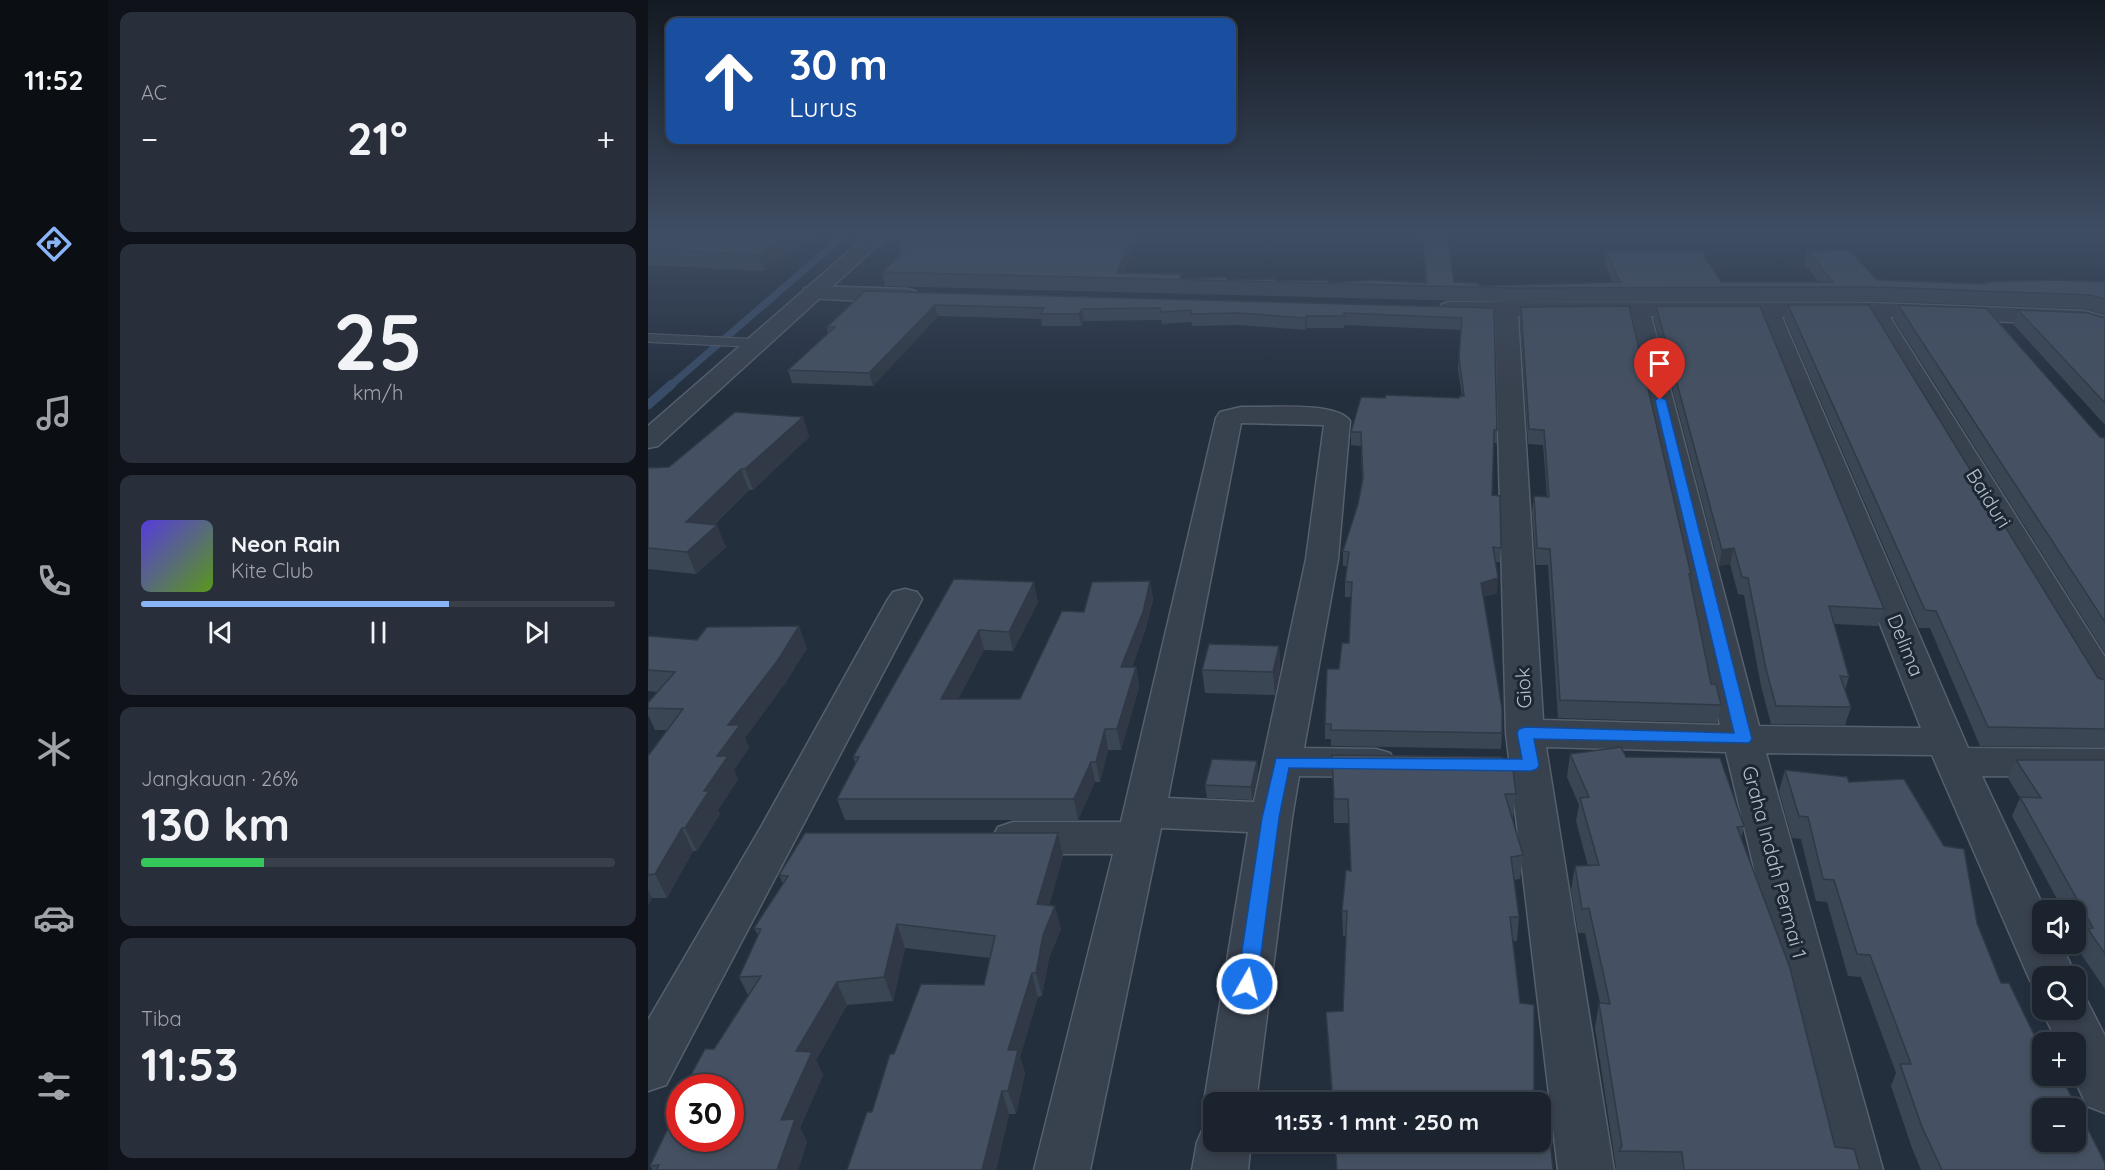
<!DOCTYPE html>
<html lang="id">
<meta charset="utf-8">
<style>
:root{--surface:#1b232e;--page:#282f3a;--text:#f1f3f6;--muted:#a0a4aa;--line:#39404a;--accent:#8ab4f8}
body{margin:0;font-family:Quicksand,sans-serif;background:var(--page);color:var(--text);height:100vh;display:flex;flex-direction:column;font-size:22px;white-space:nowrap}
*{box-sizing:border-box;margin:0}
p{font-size:20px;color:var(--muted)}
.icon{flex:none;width:33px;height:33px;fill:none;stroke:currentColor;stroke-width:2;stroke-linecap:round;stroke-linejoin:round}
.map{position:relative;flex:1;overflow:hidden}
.sheet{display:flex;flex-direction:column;gap:12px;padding:12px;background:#0f1319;width:540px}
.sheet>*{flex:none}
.top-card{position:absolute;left:18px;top:18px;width:570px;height:126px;border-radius:12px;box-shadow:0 3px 9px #0003,0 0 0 2px var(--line);background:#1a4fa0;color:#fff;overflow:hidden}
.controls{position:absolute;left:1384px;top:900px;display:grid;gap:12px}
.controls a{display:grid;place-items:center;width:54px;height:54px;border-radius:12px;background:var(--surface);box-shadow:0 3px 9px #0003,0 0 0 2px var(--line);font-size:30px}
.speed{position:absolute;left:18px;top:1074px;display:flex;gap:12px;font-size:30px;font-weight:700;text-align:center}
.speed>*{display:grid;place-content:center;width:78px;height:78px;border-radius:50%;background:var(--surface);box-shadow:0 3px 9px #0003,0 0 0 2px var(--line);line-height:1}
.speed .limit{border:9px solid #d22;background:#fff;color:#111}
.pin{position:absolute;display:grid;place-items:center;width:51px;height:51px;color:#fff;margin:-62px -26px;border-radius:50% 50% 50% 0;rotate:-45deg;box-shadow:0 0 6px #0007}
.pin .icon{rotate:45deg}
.me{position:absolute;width:66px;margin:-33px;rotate:8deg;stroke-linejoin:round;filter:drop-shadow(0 0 4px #0008)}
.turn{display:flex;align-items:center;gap:21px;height:126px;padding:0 24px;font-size:27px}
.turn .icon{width:78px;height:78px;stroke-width:2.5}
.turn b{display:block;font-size:42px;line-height:51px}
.big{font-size:45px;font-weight:700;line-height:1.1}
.sheet .card{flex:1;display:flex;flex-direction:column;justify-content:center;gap:9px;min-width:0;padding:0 21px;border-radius:12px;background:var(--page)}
.sheet .dial{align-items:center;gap:0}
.dial b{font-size:78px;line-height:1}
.song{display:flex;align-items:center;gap:18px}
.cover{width:72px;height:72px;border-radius:9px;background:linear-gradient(135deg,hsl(250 70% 55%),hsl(90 70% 35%))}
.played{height:6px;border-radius:3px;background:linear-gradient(90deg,var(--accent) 65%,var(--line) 65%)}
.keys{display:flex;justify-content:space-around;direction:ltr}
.heat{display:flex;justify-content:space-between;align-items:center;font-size:33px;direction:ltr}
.charge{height:9px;border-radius:4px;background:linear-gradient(90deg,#34c759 26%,var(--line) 0)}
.trip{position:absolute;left:555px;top:1092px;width:348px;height:60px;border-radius:12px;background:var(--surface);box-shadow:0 3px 9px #0003,0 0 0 2px var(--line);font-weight:700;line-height:60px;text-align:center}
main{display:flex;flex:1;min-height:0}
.dock{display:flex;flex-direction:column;width:108px;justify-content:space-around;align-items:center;background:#0b0e12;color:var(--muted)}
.dock .icon{width:42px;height:42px}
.dock .current{color:var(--accent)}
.dock b{font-size:27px;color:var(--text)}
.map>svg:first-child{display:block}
</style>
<main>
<nav class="dock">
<b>11:52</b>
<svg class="icon current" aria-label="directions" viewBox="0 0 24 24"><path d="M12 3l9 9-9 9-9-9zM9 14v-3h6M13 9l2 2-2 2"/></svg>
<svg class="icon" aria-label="music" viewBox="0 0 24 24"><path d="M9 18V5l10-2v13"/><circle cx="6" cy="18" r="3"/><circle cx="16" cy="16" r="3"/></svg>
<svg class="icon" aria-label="phone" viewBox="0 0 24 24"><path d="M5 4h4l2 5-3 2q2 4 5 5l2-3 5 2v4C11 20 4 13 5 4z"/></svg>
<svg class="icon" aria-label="climate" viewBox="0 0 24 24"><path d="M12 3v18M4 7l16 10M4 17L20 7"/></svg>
<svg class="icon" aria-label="car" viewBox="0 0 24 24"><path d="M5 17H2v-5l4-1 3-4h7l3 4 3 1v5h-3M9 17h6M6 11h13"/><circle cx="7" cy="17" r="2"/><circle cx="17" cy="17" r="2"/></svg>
<svg class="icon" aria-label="filters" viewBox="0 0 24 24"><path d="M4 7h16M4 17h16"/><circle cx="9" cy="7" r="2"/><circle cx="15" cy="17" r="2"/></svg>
</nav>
<section class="sheet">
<div class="card"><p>AC</p>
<div class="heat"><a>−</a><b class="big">21°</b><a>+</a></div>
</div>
<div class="card dial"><b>25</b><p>km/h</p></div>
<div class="card">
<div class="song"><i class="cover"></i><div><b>Neon Rain</b><p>Kite Club</p></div></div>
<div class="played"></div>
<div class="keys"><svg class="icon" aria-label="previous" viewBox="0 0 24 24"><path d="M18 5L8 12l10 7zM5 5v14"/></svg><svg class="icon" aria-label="pause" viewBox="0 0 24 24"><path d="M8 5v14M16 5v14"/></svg><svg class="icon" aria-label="next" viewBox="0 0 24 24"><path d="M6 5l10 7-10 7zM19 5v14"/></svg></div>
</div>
<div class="card"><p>Jangkauan · 26%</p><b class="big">130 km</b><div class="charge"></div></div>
<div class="card"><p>Tiba</p><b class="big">11:53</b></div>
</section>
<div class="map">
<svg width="1457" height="1170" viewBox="0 0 1457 1170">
<rect width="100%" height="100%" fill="#242f3e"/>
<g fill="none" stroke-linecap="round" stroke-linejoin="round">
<polyline stroke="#394c67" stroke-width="7" points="23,385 200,232"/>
<polyline stroke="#394c67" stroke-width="9" points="0,405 24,384"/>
<defs>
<polygon id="service" points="0,334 107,339 114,343 107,347 0,342"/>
<g id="minor">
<polygon points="165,286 259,289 267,291 270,296 267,301 259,303 157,298 154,293 157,288"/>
<path d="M802 302 1226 303 1437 311 1457 317V331L1435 325 1242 317 1457 657V698L1444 695 1439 686 1219 317H1134L1320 748 1457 749V777L1334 776 1397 910H1395V944H1413L1428 976H1395V993L1387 990 1380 976 1284 755 1118 753 1235 1170H1179L1078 752 898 747 966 1170H910L858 733 847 316 794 314 791 309 794 304ZM870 316H980L1072 725 895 720ZM1003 316 1111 317 1273 728 1111 726Z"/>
<path d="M593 407C617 408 689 401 702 421L690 559 656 748 728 749 742 753 748 763 742 773 728 777 651 776 644 818 608 1102H566V1120L556 1102 600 832 513 828 442 1170H386L465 854H365L350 849 344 838 350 827 365 822H473L568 418 572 412ZM593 423 676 425 658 559 606 802 520 798Z"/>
<polygon points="257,589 269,592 274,599 18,1085 0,1091 0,1020 113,827 240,599 245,592"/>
<polygon points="1428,992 1436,995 1457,1036 1457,1113 1439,1106 1425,1076 1428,1076 1428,1042 1409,1042 1394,1010 1428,1010"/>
<polygon points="566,1120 566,1142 603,1142 600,1170 544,1170 549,1142 557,1124"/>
</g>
<polygon id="tertiary" points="223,232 244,232 10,446 0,448 0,426"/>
</defs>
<use href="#service" stroke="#565f6c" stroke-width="2"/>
<use href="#minor" stroke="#565f6c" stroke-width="3"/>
<use href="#tertiary" stroke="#565f6c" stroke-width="3"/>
<use href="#service" fill="#38414e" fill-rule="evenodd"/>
<use href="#minor" fill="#38414e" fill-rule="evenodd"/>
<use href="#tertiary" fill="#38414e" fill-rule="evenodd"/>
</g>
<g fill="#3b4654">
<polygon points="0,232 173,232 116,271 0,265"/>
<polygon points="490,232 476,273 535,279 681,283 778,283 773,232 799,232 806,282 831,286 965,282 957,265 958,252 1073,282 1171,282 1156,264 1159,251 1229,280 1335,284 1336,282 1457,282 1457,315 1437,309 1226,301 858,302 237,286 234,272 252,255 250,243"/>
<polygon points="217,291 846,308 849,430 849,443 845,443 844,495 853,548 852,562 847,562 849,593 835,597 854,733 853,749 683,746 683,739 677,739 677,724 691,669 701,643 703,597 697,597 697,582 699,566 695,566 695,551 710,504 714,480 713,446 703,445 703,432 737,398 811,398 814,396 810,369 813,330 696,325 696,328 659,328 657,330 591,325 544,326 543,322 514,324 514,320 436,321 433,326 394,326 393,319 290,316 225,386 144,383 140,370 180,334 179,327"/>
<polygon points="1140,305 1450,678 1457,680 1457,747 1332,746 1282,628 1271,628 1137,319"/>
<polygon points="1250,305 1452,437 1457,438 1457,653 1246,319"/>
<polygon points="1008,306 1236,609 1230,626 1186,624 1201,677 1197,690 1203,707 1197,725 1123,724 1113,686 1096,595 1090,594 1082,564 1071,566 1006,319"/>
<polygon points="873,307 1043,574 1042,581 1063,684 1073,705 1069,723 910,718 900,565 888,565 884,512 886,496 899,497 895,445 880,444 872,320"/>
<polygon points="1370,310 1457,318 1457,425 1365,324"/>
<polygon points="155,417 161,437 105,490 101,490 66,525 78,547 48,574 0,569 0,468 21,467"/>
<polygon points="306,579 390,602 365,651 336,650 310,699 372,699 436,612 502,581 505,600 497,631 484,667 488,667 491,687 473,750 460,750 452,782 447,782 430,820 197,820 189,799 208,764 205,757"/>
<polygon points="0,636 159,648 138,682 97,738 101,748 86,770 90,779 70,810 72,814 49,851 45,851 19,898 4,898 0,905 0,756 19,730 7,730 0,715 0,703 10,692 0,691"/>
<polygon points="631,646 632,669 627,695 557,693 554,670"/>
<polygon points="922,754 978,757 1096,826 1093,839 1187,1147 1212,1170 967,1170 968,1167 947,1028 951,1003 952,1003 937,933 930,933 923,890 927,866 940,866 928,821 931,805 919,777"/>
<polygon points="684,755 854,757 854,762 864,762 868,794 865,818 864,818 875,855 872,879 866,880 871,917 869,941 865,941 872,1003 886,1005 886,1100 898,1100 905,1170 689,1170 687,1142 892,1142 892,1102 684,1102 678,1012 695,1011 698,936 695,936 694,911 698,870 703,871 701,823 686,823"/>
<polygon points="1368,760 1457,760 1457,989 1429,948 1432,943 1428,935 1428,910 1415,910 1364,816 1372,798 1360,778"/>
<polygon points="609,761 610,774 604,800 559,798 557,785"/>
<polygon points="1137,770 1201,782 1329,923 1353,983 1395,1053 1457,1170 1273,1170 1264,1148 1243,1086 1248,1073 1213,977 1200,976 1179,902 1168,901 1153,839 1144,838 1131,791"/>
<polygon points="410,833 415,856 401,905 413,929 401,958 394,996 390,997 372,1057 377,1073 368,1114 361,1114 348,1170 199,1170 224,1112 246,1054 336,985 342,958 257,948 245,1001 199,1005 168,1060 175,1075 152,1128 159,1142 150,1170 5,1170 2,1166 100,995 91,977 110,935 106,928 135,884 131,875"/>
</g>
<g fill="#303945">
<polygon points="146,232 173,232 116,271 111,255"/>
<polygon points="484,232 490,232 474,278 469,273"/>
<polygon points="287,305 290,316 225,386 221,373"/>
<polygon points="434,309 436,321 433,326 431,314"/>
<polygon points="659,316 659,328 657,330 657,318"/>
<polygon points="155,417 161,437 105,490 97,469"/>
<polygon points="93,469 101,490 46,543 38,522"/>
<polygon points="69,525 78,547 48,574 39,552"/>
<polygon points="1086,548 1082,564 1071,566 1074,550"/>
<polygon points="850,578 849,593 832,598 833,583"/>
<polygon points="502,581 505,600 497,631 476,687 473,667"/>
<polygon points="386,582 390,602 365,651 361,632"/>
<polygon points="151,626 159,648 138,682 97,738 101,748 86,770 90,779 70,810 72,814 49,851 37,828 56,791 80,725"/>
<polygon points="331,630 336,650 299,720 293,699"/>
<polygon points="631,646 632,669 627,695 625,672"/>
<polygon points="488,667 491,687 473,750 469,729"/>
<polygon points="457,729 460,750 452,782 448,762"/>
<polygon points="609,761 610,774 604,800 603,787"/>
<polygon points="443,762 447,782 430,820 426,799"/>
<polygon points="34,828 45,851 19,898 7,874"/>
<polygon points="410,833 415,856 395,928 389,904"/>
<polygon points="0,890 4,898 0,905"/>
<polygon points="407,906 413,929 401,958 394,996 388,973 395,935"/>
<polygon points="249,924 257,948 245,1001 236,977"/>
<polygon points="384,973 390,997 372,1057 377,1073 368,1114 360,1091 360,1050"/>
<polygon points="189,982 199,1005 168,1060 175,1075 152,1128 159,1142 150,1170 129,1170 133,1120 148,1051"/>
<polygon points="354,1091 361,1114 348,1170 334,1170"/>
</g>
<g fill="#455162" stroke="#303945" stroke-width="1.5" fill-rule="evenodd">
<polygon points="0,232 146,232 111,255 0,249"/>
<polygon points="260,232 484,232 469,273 534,274 531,279 579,277 579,280 627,279 627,281 681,280 681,283 726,280 779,283 774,232 799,232 806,282 831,283 831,286 972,282 958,252 1054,252 1073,282 1185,282 1159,251 1202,250 1229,280 1338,284 1336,282 1408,280 1457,282 1457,299 1442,295 1230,287 859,288 234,272 264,244 250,243"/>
<polygon points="217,291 846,308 849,430 846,430 844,495 852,496 853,548 845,547 850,578 833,583 854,709 854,733 683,730 683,724 677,724 679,669 691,669 694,643 701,643 704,582 697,582 701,552 695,551 710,504 715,478 713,432 703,432 713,397 737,398 738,395 811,398 811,396 816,396 811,357 814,318 696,313 696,316 659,316 657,318 590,313 543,314 543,310 513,312 512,308 434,309 431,314 392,314 396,308 287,305 221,373 140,370 187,327 179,327"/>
<polygon points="1140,305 1221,305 1450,678 1457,680 1457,729 1340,727 1288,611 1277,610"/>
<polygon points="1250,305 1338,308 1452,437 1457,438 1457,622"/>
<polygon points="981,306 1043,574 1041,574 1063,684 1068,684 1073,705 912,700 902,549 889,548 886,496 901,497 896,430 881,429 873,307"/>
<polygon points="1008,306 1112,306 1236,609 1181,606 1201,677 1192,676 1203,707 1128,706 1118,669 1100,578 1094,577 1086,548 1074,550"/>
<polygon points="1370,310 1440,313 1457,318 1457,403"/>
<polygon points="87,412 155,417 97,469 93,469 38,522 69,525 39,552 0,548 0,468 21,467"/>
<polygon points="306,579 386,582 361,632 331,630 293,699 372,699 414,611 436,612 444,582 502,581 495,612 473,667 488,667 469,729 457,729 448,762 443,762 426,799 189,799 211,757 205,757"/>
<polygon points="151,626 130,660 80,725 92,725 69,756 80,756 56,791 61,791 37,828 34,828 7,874 0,875 0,756 35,709 0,708 0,703 27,672 0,670 0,636 49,640 59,627"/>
<polygon points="561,644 631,646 625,672 554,670"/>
<polygon points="973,747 978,757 1072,758 1096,826 1089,827 1142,968 1187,1147 1206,1149 1212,1170 1036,1170 1034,1152 971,1151 974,1146 951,1003 962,1004 941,908 934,909 927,866 951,865 932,798 941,797 922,754"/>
<polygon points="684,755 854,757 854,762 864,762 868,794 857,794 875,855 863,857 871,917 862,917 872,1003 886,1005 886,1100 898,1100 905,1170 689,1170 687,1142 892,1142 892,1102 685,1102 678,1012 695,1011 699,911 694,911 698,870 703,871 700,799 686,799"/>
<polygon points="564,759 609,761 603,787 557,785"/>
<polygon points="1368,760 1457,760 1457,954 1440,929 1445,928 1372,797 1393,798"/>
<path d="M1137 770 1199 777 1201 782 1256 779 1296 846 1316 849 1329 923 1353 983H1361L1395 1053V1076H1413L1457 1163V1170H1294L1274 1127 1252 1064H1263L1222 955 1209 954 1186 880 1175 879 1160 817 1151 816ZM1395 1108H1428V1142H1395Z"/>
<polygon points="157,833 410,833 389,904 407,906 395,935 388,973 384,973 360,1050 370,1050 360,1091 354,1091 334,1170 199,1170 219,1112 224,1112 242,1054 246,1054 273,984 336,985 347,936 249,924 236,977 189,982 148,1051 164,1052 133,1120 147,1119 129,1170 8,1170 11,1165 2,1166 32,1103 32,1138 82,1138 82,1088 36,1088 57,1049 66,1049 113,976 91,977 113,929 106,928 140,876 131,875"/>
</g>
<linearGradient id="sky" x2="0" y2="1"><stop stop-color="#141a22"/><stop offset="0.59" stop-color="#3f4d63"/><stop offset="1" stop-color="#3f4d63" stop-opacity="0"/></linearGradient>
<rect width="1457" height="395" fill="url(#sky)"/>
<polygon fill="#1a73e8" stroke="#114b97" stroke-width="1.5" points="1012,397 1018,400 1104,739 1101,743 886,739 891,765 889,769 883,771 641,768 631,818 609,984 606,990 599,993 592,990 589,984 614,818 628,758 874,759 869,733 871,729 877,727 1086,733 1007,400"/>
<g text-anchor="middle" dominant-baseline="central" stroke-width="6" stroke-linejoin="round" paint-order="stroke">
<g font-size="20" fill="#b4bcc9" stroke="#1d2633">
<text transform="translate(1341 498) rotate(58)">Baiduri</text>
<text transform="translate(1258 645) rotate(68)">Delima</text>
<text transform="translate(875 688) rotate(-93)">Giok</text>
<text transform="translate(1127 862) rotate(75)">Graha Indah Permai 1</text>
</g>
</g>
</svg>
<div class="controls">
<a><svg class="icon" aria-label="sound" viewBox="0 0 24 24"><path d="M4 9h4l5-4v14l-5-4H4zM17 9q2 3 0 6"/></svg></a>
<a><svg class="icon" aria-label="search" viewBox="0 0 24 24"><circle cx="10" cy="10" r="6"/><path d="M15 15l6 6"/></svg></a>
<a>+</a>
<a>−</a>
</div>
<div class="speed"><div class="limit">30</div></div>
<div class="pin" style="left:1012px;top:400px;background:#d93025"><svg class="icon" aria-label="arrive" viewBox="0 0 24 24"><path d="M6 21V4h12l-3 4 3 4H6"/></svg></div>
<svg class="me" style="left:599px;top:984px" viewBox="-20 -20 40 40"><circle r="17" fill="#1a73e8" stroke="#fff" stroke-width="3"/><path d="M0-11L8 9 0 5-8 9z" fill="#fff"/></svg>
<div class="trip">11:53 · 1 mnt · 250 m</div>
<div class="top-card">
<div class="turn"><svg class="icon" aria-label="ahead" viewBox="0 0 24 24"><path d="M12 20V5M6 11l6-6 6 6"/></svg><div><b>30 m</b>Lurus</div></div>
</div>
</div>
</main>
